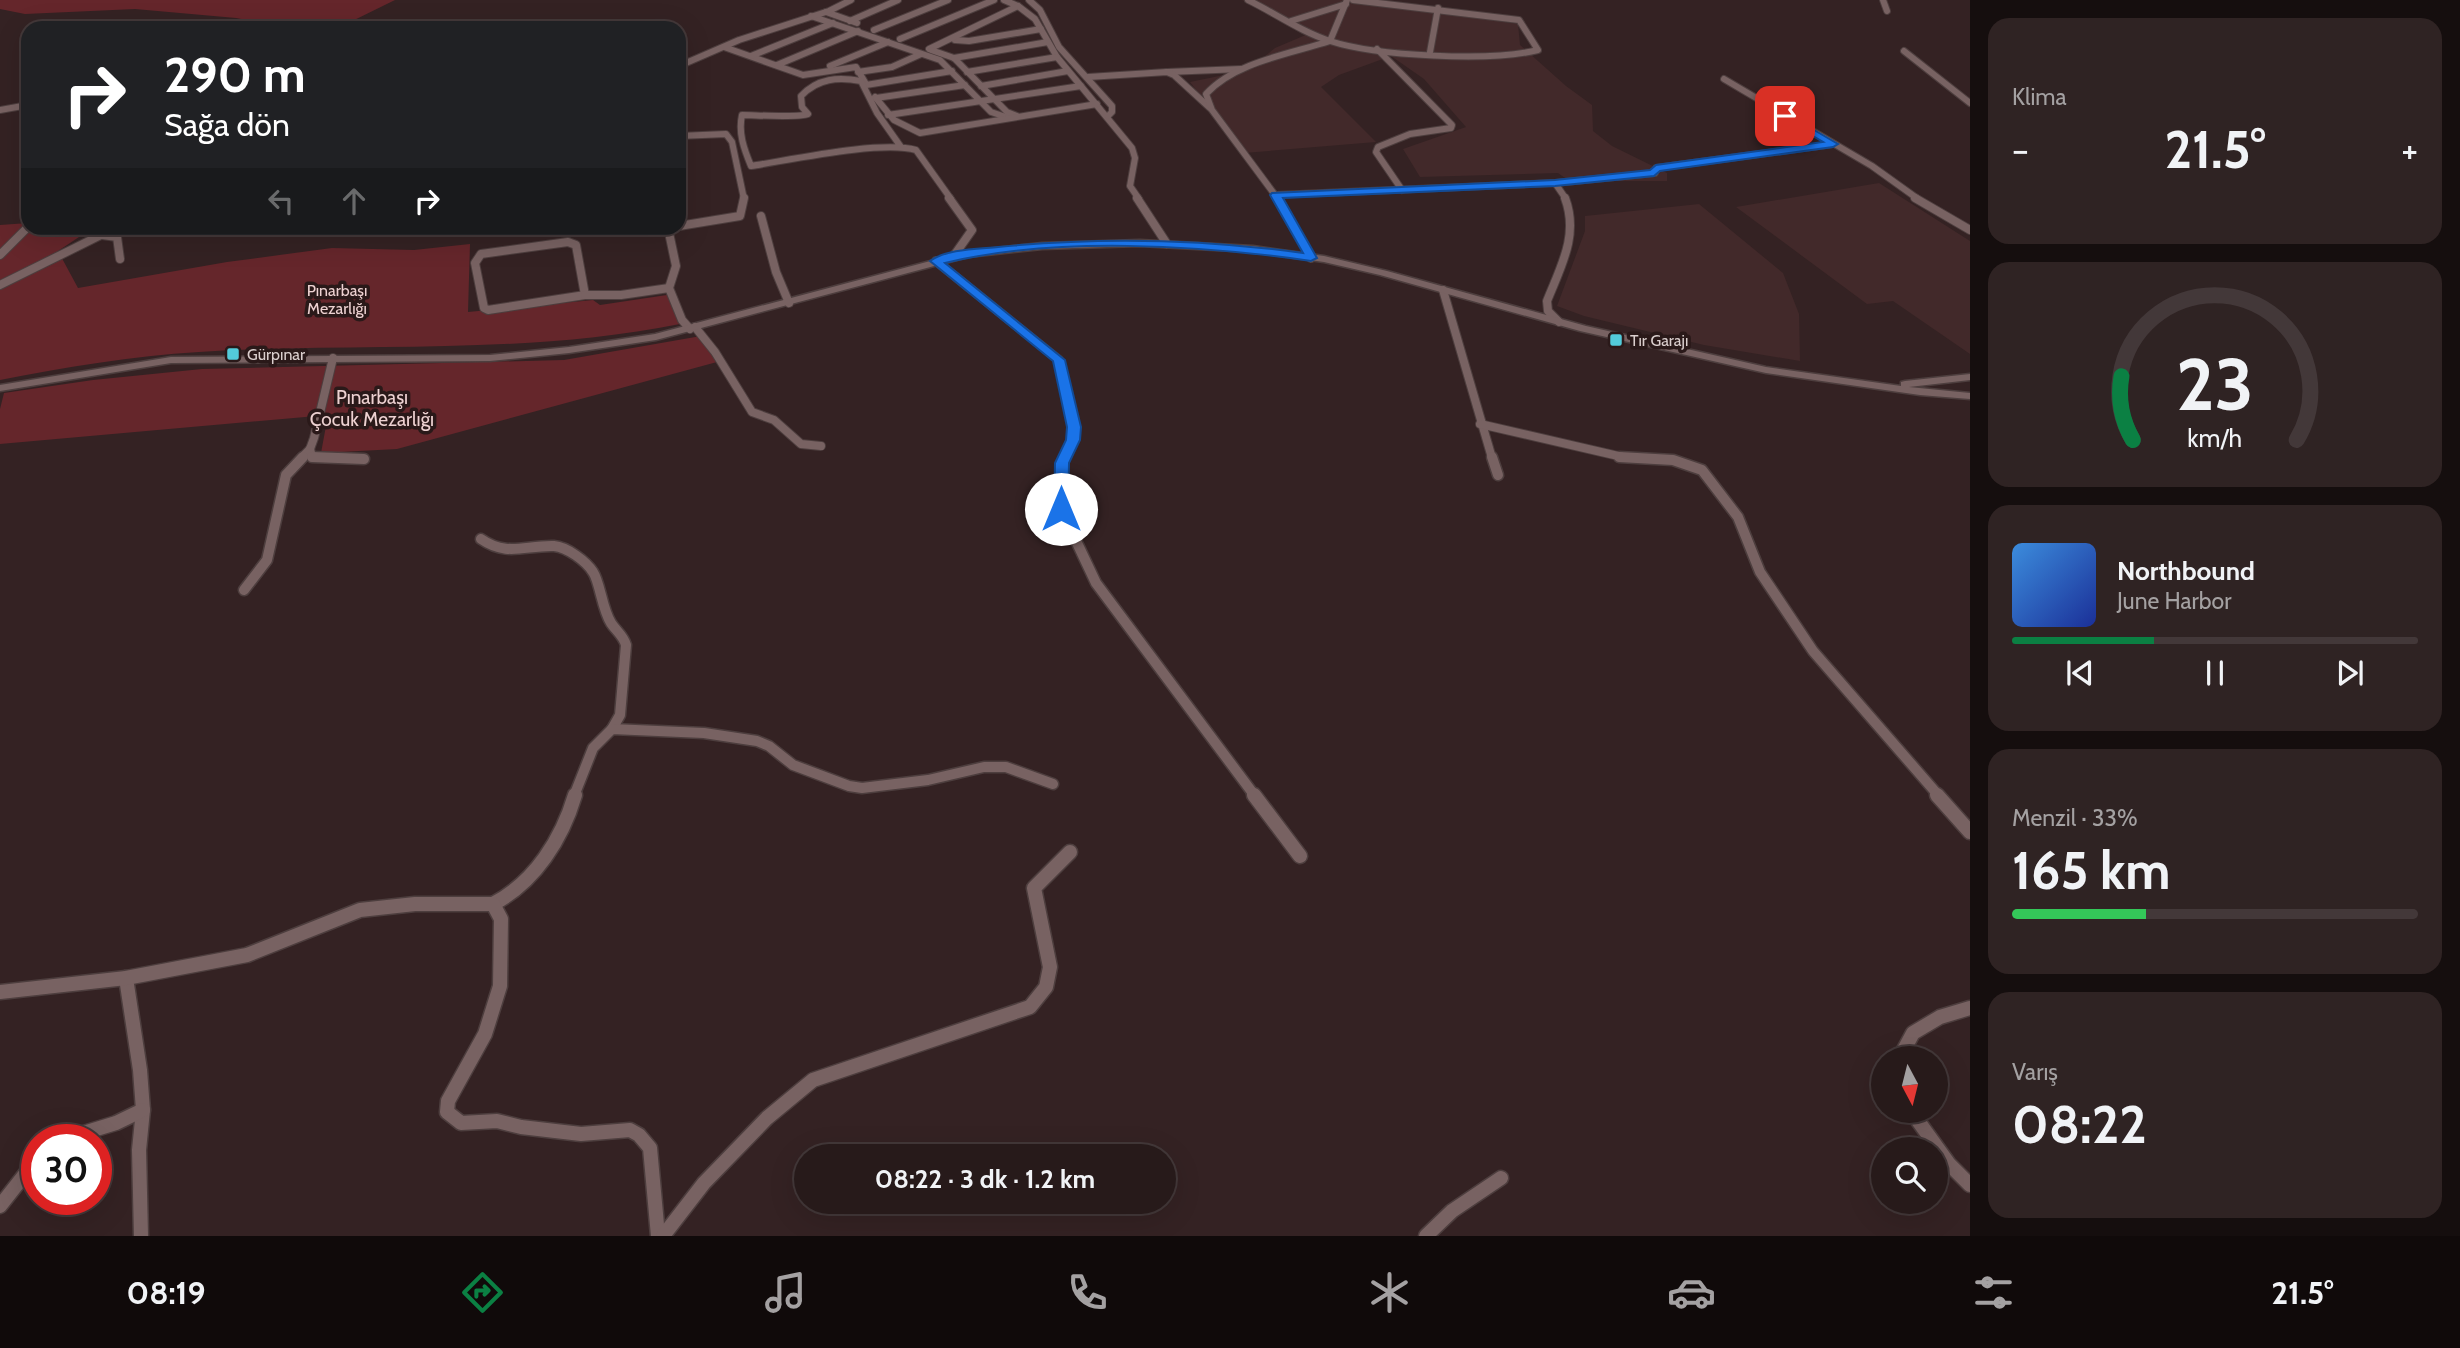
<!DOCTYPE html>
<html lang="tr">
<meta charset="utf-8">
<style>
:root{--surface:#271a1a;--page:#2f2323;--text:#f1f3f6;--muted:#a4a1a2;--line:#433839;--accent:#0b8043}
body{margin:0;font-family:Cabin,sans-serif;background:var(--page);color:var(--text);height:100vh;display:flex;flex-direction:column;font-size:26px;white-space:nowrap}
*{box-sizing:border-box;margin:0}
p{font-size:23px;color:var(--muted)}
.icon{flex:none;width:38px;height:38px;fill:none;stroke:currentColor;stroke-width:2;stroke-linecap:round;stroke-linejoin:round}
.map{position:relative;flex:1;overflow:hidden}
.side{display:flex;flex-direction:column;gap:18px;padding:18px;background:#150e0e;width:490px}
.side>*{flex:none}
.top-card{position:absolute;left:21px;top:21px;width:665px;height:214px;border-radius:21px;box-shadow:0 7px 28px #0002,0 0 0 2px var(--line);background:#202124;color:#fff;overflow:hidden}
.needle{width:46px;rotate:173deg}
.buttons{position:absolute;left:1871px;top:1046px;display:grid;gap:14px}
.buttons a{display:grid;place-items:center;width:77px;height:77px;border-radius:50%;background:var(--surface);box-shadow:0 7px 28px #0002,0 0 0 2px var(--line);font-size:35px}
.speed{position:absolute;left:21px;top:1124px;display:flex;gap:14px;font-size:35px;font-weight:700;text-align:center}
.speed>*{display:grid;place-content:center;width:91px;height:91px;border-radius:50%;background:var(--surface);box-shadow:0 7px 28px #0002,0 0 0 2px var(--line);line-height:1}
.speed .limit{border:10px solid #d22;background:#fff;color:#111}
.pin{position:absolute;display:grid;place-items:center;width:60px;height:60px;color:#fff;margin:-30px;border-radius:14px;box-shadow:0 4px 10px #0006}
.me{position:absolute;width:77px;margin:-38px;rotate:0deg;stroke-linejoin:round;filter:drop-shadow(0 0 5px #0008)}
.turn{display:flex;align-items:center;gap:24px;height:147px;padding:0 28px;font-size:32px}
.turn .icon{width:91px;height:91px;stroke-width:2.5}
.turn b{display:block;font-size:49px;line-height:60px}
.lanes{display:flex;align-items:center;height:66px;padding:0 28px;background:#0003;justify-content:center;gap:35px;direction:ltr}
.lanes .off{opacity:.35}
.big{font-size:52px;font-weight:700;line-height:1.1}
.side .tile{flex:1;display:flex;flex-direction:column;justify-content:center;gap:10px;min-width:0;padding:0 24px;border-radius:21px;background:var(--page)}
.side .dial{align-items:center;gap:0}
.dial svg{height:182px;overflow:visible;fill:none;stroke:var(--line);stroke-width:7;stroke-linecap:round;text-anchor:middle}
.dial text{fill:var(--text);stroke:none}
.song{display:flex;align-items:center;gap:21px}
.cover{width:84px;height:84px;border-radius:10px;background:linear-gradient(135deg,hsl(210 70% 55%),hsl(230 70% 35%))}
.played{height:7px;border-radius:4px;background:linear-gradient(90deg,var(--accent) 35%,var(--line) 35%)}
.keys{display:flex;justify-content:space-around;direction:ltr}
.heat{display:flex;justify-content:space-between;align-items:center;font-size:38px;direction:ltr}
.charge{height:10px;border-radius:5px;background:linear-gradient(90deg,#34c759 33%,var(--line) 0)}
.trip{position:absolute;left:794px;top:1144px;width:382px;height:70px;border-radius:35px;background:var(--surface);box-shadow:0 7px 28px #0002,0 0 0 2px var(--line);font-weight:700;line-height:70px;text-align:center}
.dock{display:flex;height:112px;justify-content:space-around;align-items:center;background:#100a0a;color:var(--muted)}
.dock .icon{width:49px;height:49px}
.dock .selected{color:var(--accent)}
.dock b{font-size:32px;color:var(--text)}
main{display:flex;flex:1;min-height:0}
.map>svg:first-child{display:block}
</style>
<main>
<div class="map">
<svg width="1970" height="1236" viewBox="0 0 1970 1236">
<rect width="100%" height="100%" fill="#342223"/>
<g fill="#42292a">
<polygon points="1242,0 1347,0 1518,24 1520,45 1566,86 1592,105 1593,131 1612,146 1667,173 1667,181 1569,181 1558,173 1420,177 1403,149 1466,127 1424,79 1391,56 1339,75 1321,87 1376,142 1244,153 1190,82 1248,70 1275,48 1308,34"/>
<polygon points="1879,183 1970,241 1970,354 1893,301 1867,304 1736,207"/>
<polygon points="1699,204 1783,273 1799,314 1800,361 1704,345 1584,316 1557,306 1585,231 1585,216"/>
</g>
<g fill="#65262b">
<polygon points="0,0 395,0 338,28 289,28 236,18 135,9 25,14 0,9"/>
<path d="M28 223V228H79L85 233 58 251 78 288 227 262 332 248 414 250 470 244 468 312 593 300 600 305 667 295 680 324C521 356 360 342 199 352 132 356 66 367 0 380V225Z"/>
<polygon points="701,336 717,362 397,449 321,453 328,415 0,444 0,409 4,393 93,380 202,369 564,360"/>
</g>
<g fill="none" stroke-linecap="round" stroke-linejoin="round">
<defs>
<g id="street-far3">
<polyline points="1004,0 1018,6 1035,19 1057,57 1132,148 1135,158 1130,186 1139,199"/>
<polyline points="1029,0 1040,10 1059,47 1112,106 1112,112 1108,116"/>
<path d="M1248 0C1275 13 1301 32 1330 41 1376 56 1491 62 1538 50L1519 20 1353 0"/>
<polyline points="1883,0 1887,11"/>
<polyline points="826,12 857,23"/>
<polyline points="811,16 940,60 991,112 1009,118"/>
<polyline points="850,21 898,0"/>
<polyline points="1291,21 1346,4"/>
<polyline points="874,30 948,0"/>
<polyline points="900,39 994,0"/>
<polyline points="955,40 969,41 1041,29"/>
<polyline points="724,47 803,75 856,67 866,84"/>
<polyline points="929,49 1018,6"/>
<polyline points="1377,49 1452,125 1451,128 1410,134 1378,147 1376,152 1402,190"/>
<polyline points="931,50 954,58 1007,112 1017,116"/>
<polyline points="1904,51 1970,103"/>
<polyline points="1430,52 1438,8"/>
<polyline points="751,56 833,23"/>
<polyline points="954,58 1048,42"/>
<polyline points="777,65 858,31"/>
<polyline points="679,66 739,40 829,11 851,0"/>
<polyline points="830,66 888,42"/>
<polyline points="858,72 892,67 921,54"/>
<polyline points="967,72 1057,57"/>
<polyline points="1167,72 1241,69"/>
<polyline points="1088,77 1167,72 1174,75 1210,108"/>
<polyline points="1724,79 1872,166 1918,199"/>
<polyline points="866,85 952,71"/>
<polyline points="981,86 1068,71"/>
<polyline points="875,97 894,120 920,133 1097,104"/>
<polyline points="876,98 965,85"/>
<polyline points="0,110 28,105"/>
<polyline points="888,115 1081,86"/>
<polyline points="679,136 726,134 732,142 744,199"/>
<path d="M901 147 877 113 861 81C838 77 818 78 801 96L802 107 808 114C800 118 755 115 742 115 738 133 744 149 751 166 790 160 882 140 916 150L951 199"/>
<polyline points="1555,183 1655,173 1656,168 1833,144"/>
<polyline points="1276,195 1555,183 1566,199"/>
<path d="M1278 199 1212 110 1206 94C1235 62 1290 54 1330 41L1347 0"/>
</g>
<g id="street-far2">
<polyline points="949,198 972,230 953,257"/>
<polyline points="1137,198 1167,244"/>
<polyline points="1278,198 1311,258"/>
<polyline points="1915,198 1970,230"/>
<polyline points="761,216 776,272 789,303"/>
<polyline points="679,226 740,216 744,198"/>
<polyline points="668,228 676,266 669,288 682,320 690,329"/>
<polyline points="102,235 117,237 120,259"/>
<polygon points="568,242 576,245 585,295 488,310 484,308 475,263 481,254"/>
<polyline points="0,255 28,227"/>
<polyline points="936,261 1059,360 1074,427 1073,440 1064,458"/>
<polyline points="0,285 115,228"/>
<polyline points="1443,290 1492,458"/>
<polyline points="585,295 621,295 669,288"/>
<path d="M1559 322 1548 311 1547 301C1561 266 1579 235 1565 198"/>
<polyline points="695,327 715,352 752,412 774,420 801,444 821,446"/>
<polyline points="1480,424 1627,458"/>
<polyline points="310,449 312,457 350,458"/>
<polyline points="301,458 310,449 314,438 333,358"/>
</g>
<g id="street-far1">
<polyline points="312,457 364,459"/>
<polyline points="1065,457 1062,463 1061,509 1096,583 1255,796"/>
<polyline points="1492,457 1498,475"/>
<polyline points="1619,457 1673,460 1702,470 1738,517 1760,572 1813,651 1939,796"/>
<path d="M481 539C507 557 525 545 554 546 567 547 586 561 593 572 600 582 602 609 611 623 616 631 623 635 626 645L620 715 612 729"/>
<polyline points="244,590 267,560 286,475 303,457"/>
<polyline points="574,796 593,748 612,729 704,733 757,741 769,746 793,765 849,786 862,788 928,780 984,767 1006,767 1053,784"/>
</g>
<g id="street">
<polyline points="1254,795 1300,856"/>
<polyline points="1937,795 1970,832"/>
<path d="M493 904C535 882 562 839 575 795"/>
<polyline points="126,978 140,1070 143,1110 139,1150 141,1236"/>
<polyline points="0,992 126,978 247,955 360,910 415,904 493,904 501,919 500,986 485,1034 448,1101 447,1112 461,1123 497,1121 521,1127 581,1134 630,1130 639,1135 650,1148 658,1236"/>
<polyline points="1899,1059 1913,1033 1940,1017 1970,1008"/>
<polyline points="1911,1111 1949,1164 1970,1185"/>
<polyline points="64,1139 116,1123 143,1110"/>
<polyline points="0,1206 37,1159"/>
<polyline points="663,1236 704,1183 767,1118 813,1080 1030,1007 1046,987 1050,967 1034,888 1070,852"/>
<polyline points="1426,1236 1452,1211 1501,1178"/>
</g>
<polygon id="secondary" points="1140,240 1253,246 1324,256 1387,271 1586,326 1766,367 1901,386 1901,382 1905,381 1970,374 1970,380 1909,387 1970,393 1970,399 1920,395 1766,373 1580,331 1380,275 1324,262 1253,252 1140,246 1042,249 968,257 656,340 569,353 490,361 171,363 0,391 0,385 171,357 490,355 569,347 655,334 968,251 1042,243"/>
</defs>
<use href="#street-far3" stroke="#4d3e3e" stroke-width="8"/>
<use href="#street-far2" stroke="#4d3e3e" stroke-width="10"/>
<use href="#street-far1" stroke="#4d3e3e" stroke-width="13"/>
<use href="#street" stroke="#4d3e3e" stroke-width="17"/>
<use href="#secondary" stroke="#4d3e3e" stroke-width="3"/>
<use href="#street-far3" stroke="#786262" stroke-width="6"/>
<use href="#street-far2" stroke="#786262" stroke-width="8"/>
<use href="#street-far1" stroke="#786262" stroke-width="10"/>
<use href="#street" stroke="#786262" stroke-width="14"/>
<use href="#secondary" fill="#786262" fill-rule="evenodd"/>
</g>
<path fill="#1a73e8" stroke="#114b97" stroke-width="2" d="M1785 113 1838 144 1833 147 1660 171 1654 176 1555 186 1283 198 1317 258 1311 261C1200 245 1055 236 945 263L1065 360 1081 427 1080 440 1069 463 1068 509 1061 513 1054 509 1055 463 1066 440 1067 427 1053 361 930 261C946 249 978 249 998 247 1099 237 1202 239 1303 253L1270 195 1272 193 1555 180 1650 170 1656 165 1823 142 1782 118 1781 116Z"/>
<g fill="#53cbda" stroke="#2a1919" stroke-width="2.5">
<rect x="1609" y="333" width="14" height="14" rx="3.5"/>
<rect x="226" y="347" width="14" height="14" rx="3.5"/>
</g>
<g text-anchor="middle" dominant-baseline="central" stroke-width="7" stroke-linejoin="round" paint-order="stroke">
<g font-size="16" fill="#edd1d1" stroke="#2a1919">
<text x="337" y="290">Pınarbaşı<tspan x="337" dy="18">Mezarlığı</tspan></text>
</g>
<g font-size="16" fill="#dbcfce" stroke="#2a1919" text-anchor="start">
<text x="1630" y="340">Tır Garajı</text>
<text x="247" y="354">Gürpınar</text>
</g>
<g font-size="19" fill="#edd1d1" stroke="#2a1919">
<text x="372" y="397">Pınarbaşı<tspan x="372" dy="22">Çocuk Mezarlığı</tspan></text>
</g>
</g>
</svg>
<div class="buttons">
<a><svg class="needle" viewBox="-14 -14 28 28"><path d="M0-13l5 13h-10z" fill="#e53935"/><path d="M0 13l5-13h-10z" fill="#a4a1a2"/></svg></a>
<a><svg class="icon" aria-label="search" viewBox="0 0 24 24"><circle cx="10" cy="10" r="6"/><path d="M15 15l6 6"/></svg></a>
</div>
<div class="speed"><div class="limit">30</div></div>
<div class="pin" style="left:1785px;top:116px;background:#d93025"><svg class="icon" aria-label="arrive" viewBox="0 0 24 24"><path d="M6 21V4h12l-3 4 3 4H6"/></svg></div>
<svg class="me" style="left:1061px;top:509px" viewBox="-20 -20 40 40"><circle r="19" fill="#fff"/><path d="M0-13L10 11 0 6-10 11z" fill="#1a73e8"/></svg>
<div class="trip">08:22 · 3 dk · 1.2 km</div>
<div class="top-card">
<div class="turn"><svg class="icon" aria-label="right" viewBox="0 0 24 24"><path d="M7 20v-9h11M14 6l5 5-5 5"/></svg><div><b>290 m</b>Sağa dön</div></div>
<div class="lanes"><svg class="icon off" aria-label="left" viewBox="0 0 24 24"><path d="M17 20v-9H6M10 6l-5 5 5 5"/></svg><svg class="icon off" aria-label="ahead" viewBox="0 0 24 24"><path d="M12 20V5M6 11l6-6 6 6"/></svg><svg class="icon" aria-label="right" viewBox="0 0 24 24"><path d="M7 20v-9h11M14 6l5 5-5 5"/></svg></div>
</div>
</div>
<section class="side">
<div class="tile"><p>Klima</p>
<div class="heat"><a>−</a><b class="big">21.5°</b><a>+</a></div>
</div>
<div class="tile dial"><svg viewBox="0 0 100 80">
<path d="M14 69A42 42 0 1 1 86 69"/>
<path d="M14 69A42 42 0 0 1 9 41" stroke="#0b8043"/>
<text x="50" y="56" font-size="32" font-weight="700">23</text>
<text x="50" y="72" font-size="11">km/h</text>
</svg></div>
<div class="tile">
<div class="song"><i class="cover"></i><div><b>Northbound</b><p>June Harbor</p></div></div>
<div class="played"></div>
<div class="keys"><svg class="icon" aria-label="previous" viewBox="0 0 24 24"><path d="M18 5L8 12l10 7zM5 5v14"/></svg><svg class="icon" aria-label="pause" viewBox="0 0 24 24"><path d="M8 5v14M16 5v14"/></svg><svg class="icon" aria-label="next" viewBox="0 0 24 24"><path d="M6 5l10 7-10 7zM19 5v14"/></svg></div>
</div>
<div class="tile"><p>Menzil · 33%</p><b class="big">165 km</b><div class="charge"></div></div>
<div class="tile"><p>Varış</p><b class="big">08:22</b></div>
</section>
</main>
<nav class="dock">
<b>08:19</b>
<svg class="icon selected" aria-label="directions" viewBox="0 0 24 24"><path d="M12 3l9 9-9 9-9-9zM9 14v-3h6M13 9l2 2-2 2"/></svg>
<svg class="icon" aria-label="music" viewBox="0 0 24 24"><path d="M9 18V5l10-2v13"/><circle cx="6" cy="18" r="3"/><circle cx="16" cy="16" r="3"/></svg>
<svg class="icon" aria-label="phone" viewBox="0 0 24 24"><path d="M5 4h4l2 5-3 2q2 4 5 5l2-3 5 2v4C11 20 4 13 5 4z"/></svg>
<svg class="icon" aria-label="climate" viewBox="0 0 24 24"><path d="M12 3v18M4 7l16 10M4 17L20 7"/></svg>
<svg class="icon" aria-label="car" viewBox="0 0 24 24"><path d="M5 17H2v-5l4-1 3-4h7l3 4 3 1v5h-3M9 17h6M6 11h13"/><circle cx="7" cy="17" r="2"/><circle cx="17" cy="17" r="2"/></svg>
<svg class="icon" aria-label="filters" viewBox="0 0 24 24"><path d="M4 7h16M4 17h16"/><circle cx="9" cy="7" r="2"/><circle cx="15" cy="17" r="2"/></svg>
<b>21.5°</b>
</nav>
